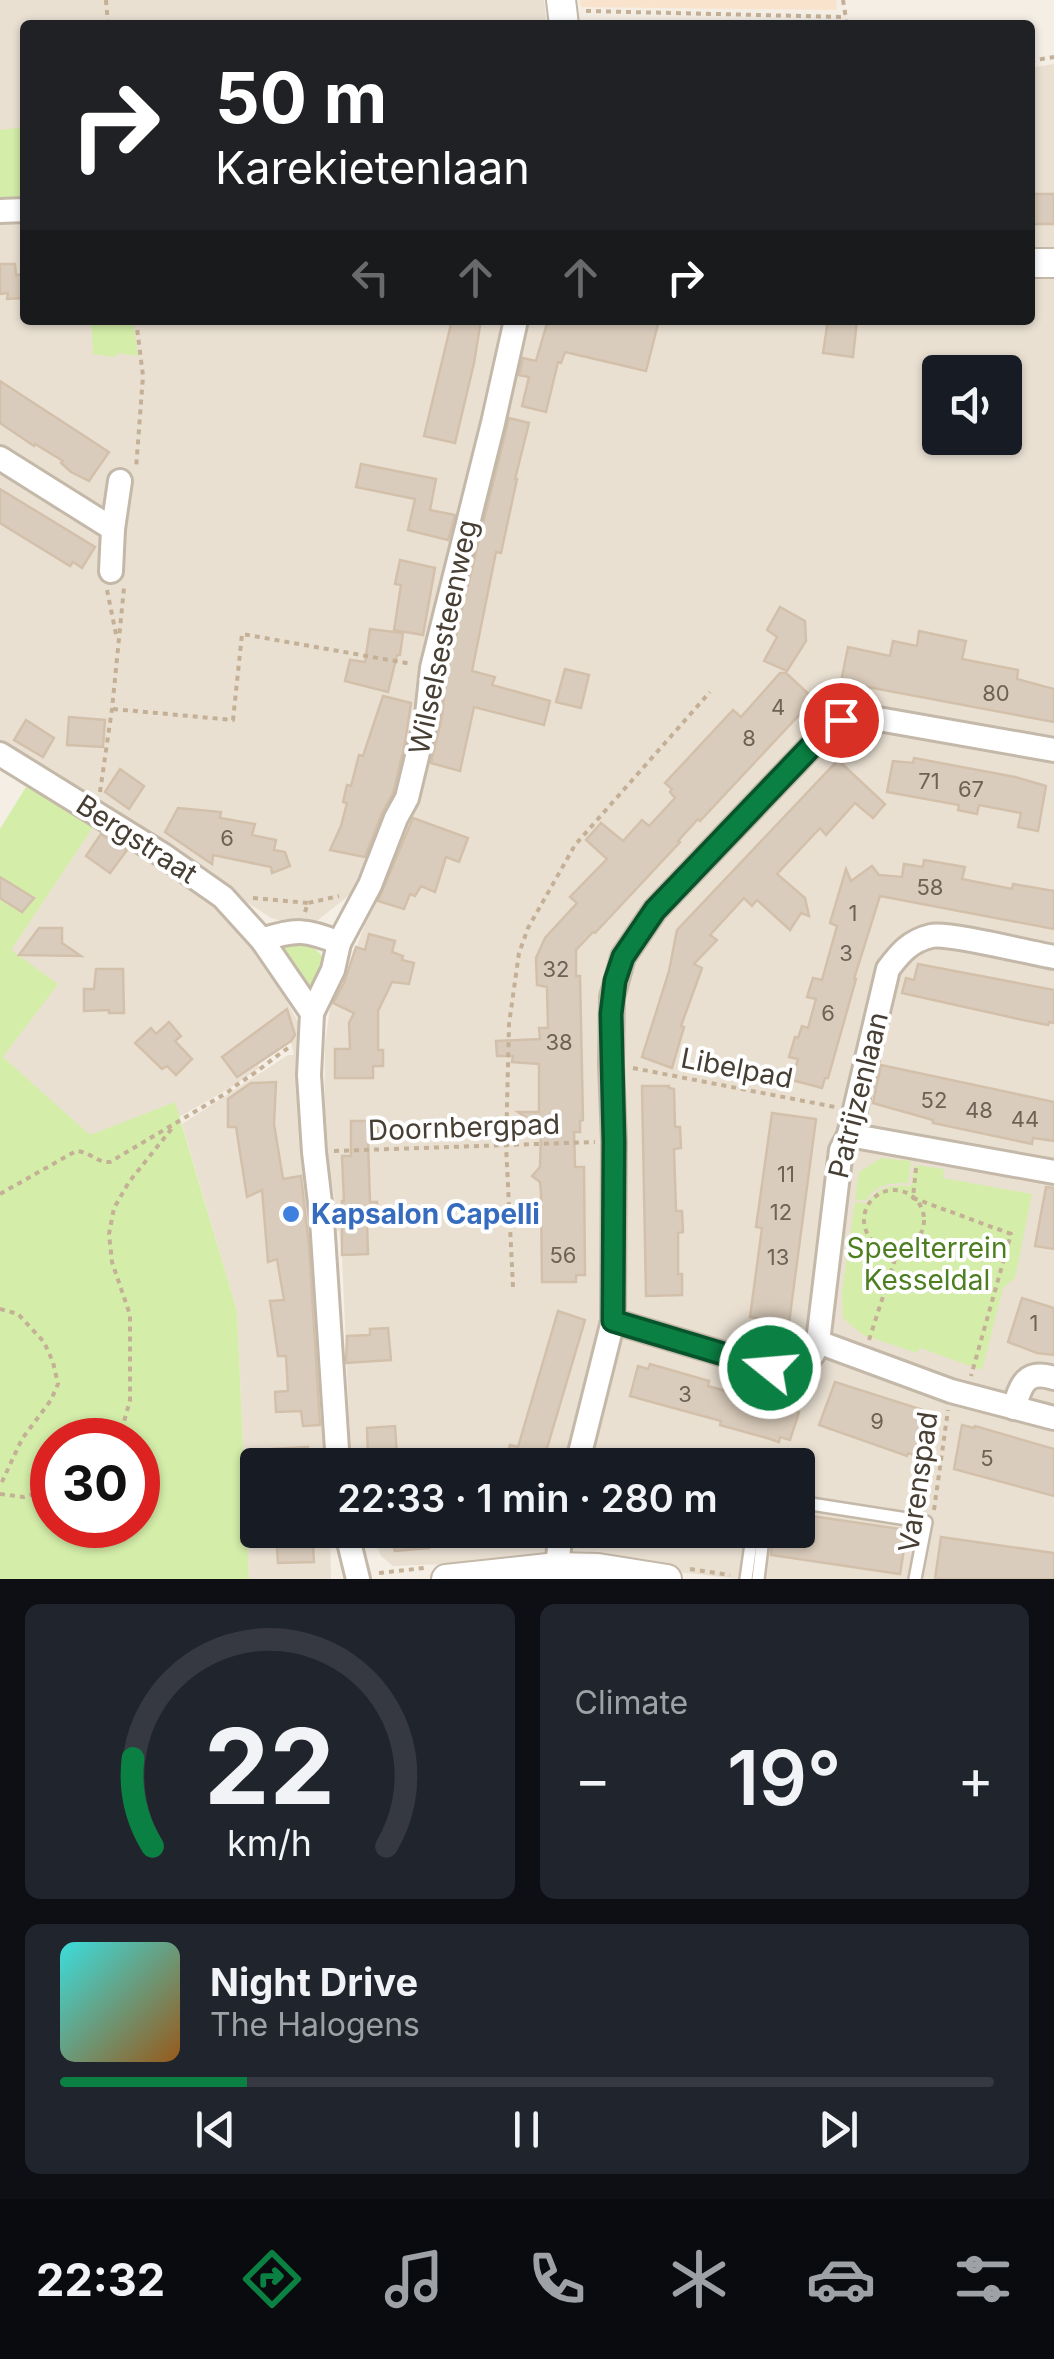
<!DOCTYPE html>
<meta charset="utf-8">
<style>
:root{--surface:#171b24;--page:#20242c;--text:#f1f3f6;--muted:#9ea1a6;--line:#363941;--accent:#0b8043}
body{margin:0;font-family:Inter,sans-serif;background:var(--page);color:var(--text);height:100vh;display:flex;flex-direction:column;font-size:38px;white-space:nowrap}
*{box-sizing:border-box;margin:0}
p{font-size:32px;color:var(--muted)}
.icon{flex:none;width:55px;height:55px;fill:none;stroke:currentColor;stroke-width:2;stroke-linecap:round;stroke-linejoin:round}
.map{position:relative;height:1579px;overflow:hidden}
.panel{display:flex;flex-direction:column;gap:25px;padding:25px;background:#0d0f14;flex:1}
.panel>*{flex:none}
.banner{position:absolute;left:20px;top:20px;width:1015px;height:305px;border-radius:10px;box-shadow:0 2px 8px #0004;background:#202124;color:#fff;overflow:hidden}
.controls{position:absolute;left:922px;top:355px;display:grid;gap:20px}
.controls a{display:grid;place-items:center;width:100px;height:100px;border-radius:10px;background:var(--surface);box-shadow:0 2px 8px #0004;font-size:50px}
.speed{position:absolute;left:30px;top:1418px;display:flex;gap:20px;font-size:50px;font-weight:700;text-align:center}
.speed>*{display:grid;place-content:center;width:130px;height:130px;border-radius:50%;background:var(--surface);box-shadow:0 2px 8px #0004;line-height:1}
.speed .limit{border:15px solid #d22;background:#fff;color:#111}
.pin{position:absolute;display:grid;place-items:center;width:85px;height:85px;color:#fff;margin:-42px;border:5px solid #fff;border-radius:50%;box-shadow:0 2px 10px #0007}
.me{position:absolute;width:110px;margin:-55px;rotate:287deg;stroke-linejoin:round;filter:drop-shadow(0 0 8px #0008)}
.turn{display:flex;align-items:center;gap:35px;height:210px;padding:0 30px;font-size:45px}
.turn .icon{width:130px;height:130px;stroke-width:2.5}
.turn b{display:block;font-size:70px;line-height:85px}
.lanes{display:flex;align-items:center;height:95px;padding:0 30px;background:#0003;justify-content:center;gap:50px;direction:ltr}
.lanes .off{opacity:.35}
.big{font-size:75px;font-weight:600;line-height:1.1}
.panel .card{flex:1;display:flex;flex-direction:column;justify-content:center;gap:15px;min-width:0;padding:0 35px;border-radius:15px;background:var(--page)}
.panel .dial{align-items:center;gap:0}
.dial svg{height:260px;overflow:visible;fill:none;stroke:var(--line);stroke-width:7;stroke-linecap:round;text-anchor:middle}
.dial text{fill:var(--text);stroke:none}
.song{display:flex;align-items:center;gap:30px}
.cover{width:120px;height:120px;border-radius:15px;background:linear-gradient(135deg,hsl(180 70% 55%),hsl(30 70% 35%))}
.played{height:10px;border-radius:5px;background:linear-gradient(90deg,var(--accent) 20%,var(--line) 20%)}
.keys{display:flex;justify-content:space-around;direction:ltr}
.heat{display:flex;justify-content:space-between;align-items:center;font-size:55px;direction:ltr}
.panel .tiles{flex:1;display:grid;gap:25px;grid-template-columns:1fr 1fr}
.card:last-child{grid-column:span 2}
.trip{position:absolute;left:240px;top:1448px;width:575px;height:100px;border-radius:10px;background:var(--surface);box-shadow:0 2px 8px #0004;font-weight:600;line-height:100px;text-align:center}
.menu{display:flex;height:160px;justify-content:space-around;align-items:center;background:#090b0e;color:var(--muted)}
.menu .icon{width:70px;height:70px}
.menu .on{color:var(--accent)}
.menu b{font-size:45px;color:var(--text)}
.map>svg:first-child{display:block}
</style>
<div class="map">
<svg width="1054" height="1579" viewBox="0 0 1054 1579">
<rect width="100%" height="100%" fill="#f4eee5"/>
<g fill="#e9e0d2" fill-rule="evenodd">
<polygon points="0,0 544,0 547,25 25,25 25,320 502,320 393,796 374,856 352,893 308,928 271,918 116,816 0,745"/>
<polygon points="1054,64 1054,250 1030,250 1030,68"/>
<path d="M1030 277 1054 278V1579H737L572 1559 393 1566 381 1556 369 1530H798V1465H351L342 1255 339 1231H337L334 1193 324 1146 325 1043 331 1003 339 980 350 965 373 902 411 818 433 723H436L441 700 436 699 522 320H1030ZM940 372H1005V438H940Z"/>
<polygon points="97,821 213,899 243,935 276,981 298,1022 323,1312 328,1465 258,1465 258,1530 330,1530 331,1579 249,1579 237,1311 182,1124 288,1055 294,1055 291,1042 258,1064 259,1068 230,1088 179,1117 174,1103 90,1136 3,1057 57,984 10,951"/>
</g>
<polygon fill="#f9e3cd" points="580,0 836,0 837,10 581,7"/>
<g fill="#d4eda9" fill-rule="evenodd">
<polygon points="25,127 25,200 0,201 0,130"/>
<polygon points="91,320 133,320 138,356 118,353 115,357 93,354"/>
<path d="M29 782 97 821 11 950 58 984 3 1057 90 1135 175 1102 237 1311 249 1579H0V829ZM52 1440H138V1525H52Z"/>
<path d="M297 939C310 945 318 949 325 961L314 997 274 942Z"/>
<path d="M881 1158 911 1161 908 1183C889 1183 877 1184 865 1201L855 1199 859 1172Z"/>
<path d="M915 1165 944 1169 943 1178 1032 1194 1015 1278 1003 1288 982 1370 920 1348 917 1353 863 1335 843 1318 842 1292 855 1202 866 1204C879 1186 890 1185 911 1186Z"/>
</g>
<g fill="#daccbc" stroke="#d3c0ab" stroke-width="2.5">
<rect x="1030" y="194" width="24" height="30"/>
<polygon points="0,264 15,264 16,275 25,274 25,298 7,299 8,293 0,294"/>
<polygon points="452,320 481,320 474,363 455,443 424,436"/>
<polygon points="548,320 659,320 646,371 565,352 561,363 558,362 546,412 522,406 529,377 519,375 523,358 536,361"/>
<polygon points="828,320 857,320 853,357 823,353"/>
<polygon points="0,381 109,452 89,481 71,472 61,463 63,461 35,444 34,446 0,423"/>
<polygon points="509,418 529,423 515,479 517,479 501,553 496,552 472,671 495,677 492,685 550,701 544,725 474,707 460,771 431,763 442,717 447,671"/>
<polygon points="361,464 436,479 430,510 455,515 448,540 408,530 415,499 356,487"/>
<polygon points="0,489 95,547 82,568 73,562 70,566 0,523"/>
<polygon points="400,560 435,568 423,635 394,630 401,585 395,584"/>
<polygon points="780,607 805,621 806,641 787,671 764,661 777,637 767,630"/>
<polygon points="370,629 403,633 400,655 397,655 388,692 345,681 350,660 365,662"/>
<polygon points="919,631 966,641 962,659 1018,670 1017,679 1054,689 1054,722 841,682 848,647 890,656 893,641 917,646"/>
<polygon points="565,669 589,675 581,708 556,702"/>
<polygon points="780,673 786,673 814,699 700,821 698,819 678,841 680,842 595,933 593,932 576,950 576,976 580,976 583,1120 580,1121 580,1132 574,1132 575,1167 584,1167 585,1275 576,1275 576,1282 542,1282 541,1193 540,1182 532,1176 540,1167 541,1133 537,1133 537,1125 518,1112 539,1112 539,1064 512,1062 513,1056 497,1056 496,1041 540,1039 539,1028 548,1028 547,987 537,985 536,958 545,938 577,903 570,897 607,859 586,840 601,823 623,841 642,820 649,826 675,798 670,792 672,789 665,783 733,710 741,717"/>
<polygon points="383,696 411,703 405,743 393,793 382,813 365,857 330,850 341,826 347,803 343,802 347,785 351,786 359,755 363,756"/>
<polygon points="69,717 105,720 103,747 67,745"/>
<polygon points="26,720 54,738 43,757 14,740"/>
<polygon points="914,758 1015,777 1046,786 1038,831 1018,827 1021,813 979,805 977,814 958,810 959,805 887,792 893,761 913,763"/>
<polygon points="838,760 885,804 873,818 855,803 826,835 820,828 777,874 805,898 809,916 801,913 790,930 757,900 752,906 744,898 710,935 717,940 694,964 702,968 681,1026 684,1027 672,1068 642,1057 669,971 677,930"/>
<polygon points="120,769 144,786 129,809 105,792"/>
<polygon points="178,808 221,812 220,818 255,824 252,835 276,840 274,850 285,852 290,866 272,873 271,867 213,855 212,864 165,832"/>
<polygon points="413,818 468,838 459,862 446,857 435,892 421,886 415,896 410,894 404,909 378,901"/>
<polygon points="101,834 127,850 110,873 86,856"/>
<polygon points="924,860 965,867 962,879 1012,889 1013,884 1054,891 1054,929 880,896 854,979 856,979 828,1078 825,1078 822,1088 792,1080 798,1059 789,1057 795,1037 798,1038 802,1026 808,1028 816,999 807,997 813,978 822,980 837,926 830,923 846,869 851,881 872,866 879,875 902,877 904,864 923,867"/>
<polygon points="0,877 34,898 22,912 0,898"/>
<polygon points="39,928 62,928 62,943 81,956 19,955"/>
<polygon points="369,934 395,941 392,952 403,956 402,960 414,963 409,984 392,982 378,1011 378,1050 383,1050 383,1066 373,1066 373,1078 335,1078 335,1049 350,1049 349,1023 354,1013 333,1003 344,983 356,947 365,950"/>
<polygon points="918,964 1054,990 1054,1023 1049,1022 1048,1025 1023,1020 902,993 906,978 914,980"/>
<polygon points="96,969 123,969 124,1013 109,1013 109,1010 84,1011 84,989 94,989"/>
<polygon points="287,1009 295,1035 291,1041 237,1077 222,1057"/>
<polygon points="169,1022 181,1036 175,1041 192,1059 176,1075 167,1066 162,1069 135,1043 151,1028 156,1034"/>
<polygon points="881,1065 1054,1102 1054,1141 1033,1138 1032,1144 933,1123 933,1120 873,1103"/>
<polygon points="276,1082 274,1124 283,1179 301,1176 309,1246 320,1425 303,1426 301,1411 276,1412 275,1392 288,1391 286,1356 278,1356 270,1301 284,1300 277,1259 268,1262 262,1190 247,1197 236,1127 228,1127 228,1099 251,1083"/>
<polygon points="642,1086 669,1086 669,1088 674,1089 675,1127 680,1127 681,1148 674,1149 676,1211 682,1211 683,1232 678,1233 678,1274 682,1274 682,1295 646,1296"/>
<polygon points="772,1113 816,1119 789,1323 750,1317 762,1228 756,1227"/>
<polygon points="351,1121 377,1121 378,1142 368,1142 370,1202 377,1202 377,1223 367,1223 368,1254 342,1255 342,1201 344,1201 342,1156 351,1156"/>
<polygon points="1046,1187 1054,1188 1054,1249 1035,1246"/>
<polygon points="1022,1298 1054,1308 1054,1355 1037,1353 1008,1342"/>
<polygon points="558,1311 585,1320 542,1465 504,1465 510,1445 518,1447"/>
<polygon points="388,1328 391,1360 346,1363 347,1336 370,1335 370,1329"/>
<polygon points="650,1364 709,1381 708,1386 799,1412 790,1440 780,1437 779,1442 770,1439 720,1425 721,1421 630,1396 638,1366 648,1369"/>
<polygon points="835,1382 923,1410 922,1411 934,1415 920,1457 908,1453 907,1456 819,1425"/>
<polygon points="962,1425 974,1428 975,1426 1054,1449 1054,1496 954,1469"/>
<polygon points="395,1426 397,1456 368,1458 367,1428"/>
<polygon points="308,1447 309,1465 273,1465 272,1449"/>
<polygon points="798,1514 907,1530 900,1574 771,1555 773,1530 798,1530"/>
<polygon points="276,1530 312,1530 314,1562 278,1563"/>
<polygon points="405,1530 427,1530 429,1548 395,1551 390,1534 405,1532"/>
<polygon points="941,1537 1054,1553 1054,1579 935,1579"/>
</g>
<g fill="none" stroke-linecap="round" stroke-linejoin="round">
<defs>
<g id="service">
<polyline points="798,1502 926,1522 915,1579"/>
<polyline points="746,1579 753,1530"/>
<polyline points="758,1579 764,1530"/>
</g>
<g id="minor">
<polyline points="0,211 25,210"/>
<polyline points="0,458 113,529"/>
<polyline points="111,571 113,529 120,481"/>
<polyline points="0,754 163,855 223,897 262,940 312,1013"/>
<path d="M262 940C295 929 307 929 339 943"/>
<polyline points="849,1135 1054,1172"/>
<polyline points="613,1321 780,1371 800,1370 813,1354 818,1342 951,1391 1054,1418"/>
<path d="M818 1342 841 1150 849 1135 888 969C900 953 910 941 931 936 948 932 1030 953 1054 957"/>
<path d="M1014 1408C1021 1384 1026 1369 1054 1378"/>
<polyline points="338,1465 322,1220 314,1152 309,1075 312,1013 333,970 339,943 370,885 396,818 407,798 427,715 432,668 493,423 516,320"/>
<polyline points="577,1465 613,1321 614,1141 611,1064 612,997 623,957 655,910 825,732 841,720 867,717 1054,750"/>
<polyline points="346,1530 358,1579"/>
<polyline points="557,1567 561,1530"/>
</g>
<g id="tertiary">
<polyline points="561,0 564,25"/>
<polyline points="1030,263 1054,263"/>
<polyline points="446,1579 557,1567 598,1568 667,1579"/>
</g>
</defs>
<use href="#service" stroke="#c4b8a9" stroke-width="16"/>
<use href="#minor" stroke="#c4b8a9" stroke-width="28"/>
<use href="#tertiary" stroke="#c4b8a9" stroke-width="32"/>
<g stroke="#c4b096" stroke-width="4" stroke-dasharray="5 5" stroke-linecap="butt">
<polyline points="106,0 108,25"/>
<polyline points="843,0 847,25"/>
<polyline points="586,11 846,17"/>
<polyline points="1030,61 1054,57"/>
<polyline points="136,320 143,376 136,469"/>
<polyline points="107,590 117,639"/>
<polyline points="113,709 233,720 242,634 412,664"/>
<polyline points="100,792 112,709 124,588"/>
<polyline points="253,898 308,903"/>
<polyline points="305,912 308,903 339,896"/>
<polyline points="633,1068 835,1107"/>
<polyline points="334,1151 595,1142"/>
<polyline points="916,1168 913,1198 1011,1234 971,1376"/>
<circle cx="894" cy="1220" r="30"/>
<path d="M0 1194 76 1151C89 1151 97 1163 110 1162L228 1092C237 1084 246 1079 256 1072 268 1063 279 1054 291 1046"/>
<polyline points="513,1287 506,1145 509,1024 519,953 528,928 575,845 710,692"/>
<polyline points="0,1309 18,1314 44,1342 53,1362 58,1384 51,1400 22,1439 0,1486"/>
<polyline points="869,1340 898,1250"/>
<polyline points="119,1440 130,1400 130,1315 112,1262 109,1234 114,1208 129,1182 173,1127"/>
<polyline points="0,1494 24,1497 52,1489"/>
<polyline points="934,1510 948,1410"/>
<polyline points="690,1569 730,1575"/>
<polyline points="379,1573 424,1568"/>
</g>
<use href="#service" stroke="#fff" stroke-width="11"/>
<use href="#minor" stroke="#fff" stroke-width="22"/>
<use href="#tertiary" stroke="#fff" stroke-width="28"/>
</g>
<g fill="none" stroke-linecap="round" stroke-linejoin="round">
<defs>
<polyline id="route" points="770,1368 613,1321 614,1142 611,1014 615,981 623,957 655,910 825,732 841,720"/>
</defs>
<use href="#route" stroke="#07532c" stroke-width="25"/>
<use href="#route" stroke="#0b8043" stroke-width="18"/>
</g>
<circle fill="#3f7fe0" stroke="#fff" stroke-width="4" cx="291" cy="1214" r="10"/>
<g text-anchor="middle" dominant-baseline="central" stroke-width="8" stroke-linejoin="round" paint-order="stroke">
<g font-size="22" fill="#6c6256">
<text x="996" y="693">80</text>
<text x="778" y="707">4</text>
<text x="749" y="738">8</text>
<text x="929" y="781">71</text>
<text x="971" y="789">67</text>
<text x="227" y="838">6</text>
<text x="930" y="887">58</text>
<text x="853" y="913">1</text>
<text x="846" y="953">3</text>
<text x="556" y="969">32</text>
<text x="828" y="1013">6</text>
<text x="559" y="1042">38</text>
<text x="934" y="1100">52</text>
<text x="979" y="1110">48</text>
<text x="1025" y="1119">44</text>
<text x="786" y="1174">11</text>
<text x="781" y="1212">12</text>
<text x="563" y="1255">56</text>
<text x="778" y="1257">13</text>
<text x="1034" y="1323">1</text>
<text x="685" y="1394">3</text>
<text x="877" y="1421">9</text>
<text x="987" y="1458">5</text>
</g>
<g font-size="28" fill="#473e34" stroke="#fff">
<text transform="translate(443 637) rotate(-78)">Wilselsesteenweg</text>
<text transform="translate(137 839) rotate(33)">Bergstraat</text>
<text transform="translate(737 1068) rotate(11)">Libelpad</text>
<text transform="translate(858 1095) rotate(-76)">Patrijzenlaan</text>
<text transform="translate(464 1127) rotate(-2)">Doornbergpad</text>
<text transform="translate(918 1482) rotate(-82)">Varenspad</text>
</g>
<g font-size="28" font-weight="bold" fill="#366cbe" stroke="#fff" text-anchor="start">
<text x="311" y="1214">Kapsalon Capelli</text>
</g>
<g font-size="28" fill="#4d7f21" stroke="#fff">
<text x="927" y="1248">Speelterrein<tspan x="927" dy="32">Kesseldal</tspan></text>
</g>
</g>
</svg>
<div class="controls">
<a><svg class="icon" aria-label="sound" viewBox="0 0 24 24"><path d="M4 9h4l5-4v14l-5-4H4zM17 9q2 3 0 6"/></svg></a>
</div>
<div class="speed"><div class="limit">30</div></div>
<div class="pin" style="left:841px;top:720px;background:#d93025"><svg class="icon" aria-label="arrive" viewBox="0 0 24 24"><path d="M6 21V4h12l-3 4 3 4H6"/></svg></div>
<svg class="me" style="left:770px;top:1368px" viewBox="-20 -20 40 40"><circle r="17" fill="#0b8043" stroke="#fff" stroke-width="3"/><path d="M0-11L8 9 0 5-8 9z" fill="#fff"/></svg>
<div class="trip">22:33 · 1 min · 280 m</div>
<div class="banner">
<div class="turn"><svg class="icon" aria-label="right" viewBox="0 0 24 24"><path d="M7 20v-9h11M14 6l5 5-5 5"/></svg><div><b>50 m</b>Karekietenlaan</div></div>
<div class="lanes"><svg class="icon off" aria-label="left" viewBox="0 0 24 24"><path d="M17 20v-9H6M10 6l-5 5 5 5"/></svg><svg class="icon off" aria-label="ahead" viewBox="0 0 24 24"><path d="M12 20V5M6 11l6-6 6 6"/></svg><svg class="icon off" aria-label="ahead" viewBox="0 0 24 24"><path d="M12 20V5M6 11l6-6 6 6"/></svg><svg class="icon" aria-label="right" viewBox="0 0 24 24"><path d="M7 20v-9h11M14 6l5 5-5 5"/></svg></div>
</div>
</div>
<section class="panel">
<div class="tiles">
<div class="card dial"><svg viewBox="0 0 100 80">
<path d="M14 69A42 42 0 1 1 86 69"/>
<path d="M14 69A42 42 0 0 1 8 42" stroke="#0b8043"/>
<text x="50" y="56" font-size="32" font-weight="700">22</text>
<text x="50" y="72" font-size="11">km/h</text>
</svg></div>
<div class="card"><p>Climate</p>
<div class="heat"><a>−</a><b class="big">19°</b><a>+</a></div>
</div>
<div class="card">
<div class="song"><i class="cover"></i><div><b>Night Drive</b><p>The Halogens</p></div></div>
<div class="played"></div>
<div class="keys"><svg class="icon" aria-label="previous" viewBox="0 0 24 24"><path d="M18 5L8 12l10 7zM5 5v14"/></svg><svg class="icon" aria-label="pause" viewBox="0 0 24 24"><path d="M8 5v14M16 5v14"/></svg><svg class="icon" aria-label="next" viewBox="0 0 24 24"><path d="M6 5l10 7-10 7zM19 5v14"/></svg></div>
</div>
</div>
</section>
<nav class="menu">
<b>22:32</b>
<svg class="icon on" aria-label="directions" viewBox="0 0 24 24"><path d="M12 3l9 9-9 9-9-9zM9 14v-3h6M13 9l2 2-2 2"/></svg>
<svg class="icon" aria-label="music" viewBox="0 0 24 24"><path d="M9 18V5l10-2v13"/><circle cx="6" cy="18" r="3"/><circle cx="16" cy="16" r="3"/></svg>
<svg class="icon" aria-label="phone" viewBox="0 0 24 24"><path d="M5 4h4l2 5-3 2q2 4 5 5l2-3 5 2v4C11 20 4 13 5 4z"/></svg>
<svg class="icon" aria-label="climate" viewBox="0 0 24 24"><path d="M12 3v18M4 7l16 10M4 17L20 7"/></svg>
<svg class="icon" aria-label="car" viewBox="0 0 24 24"><path d="M5 17H2v-5l4-1 3-4h7l3 4 3 1v5h-3M9 17h6M6 11h13"/><circle cx="7" cy="17" r="2"/><circle cx="17" cy="17" r="2"/></svg>
<svg class="icon" aria-label="filters" viewBox="0 0 24 24"><path d="M4 7h16M4 17h16"/><circle cx="9" cy="7" r="2"/><circle cx="15" cy="17" r="2"/></svg>
</nav>
